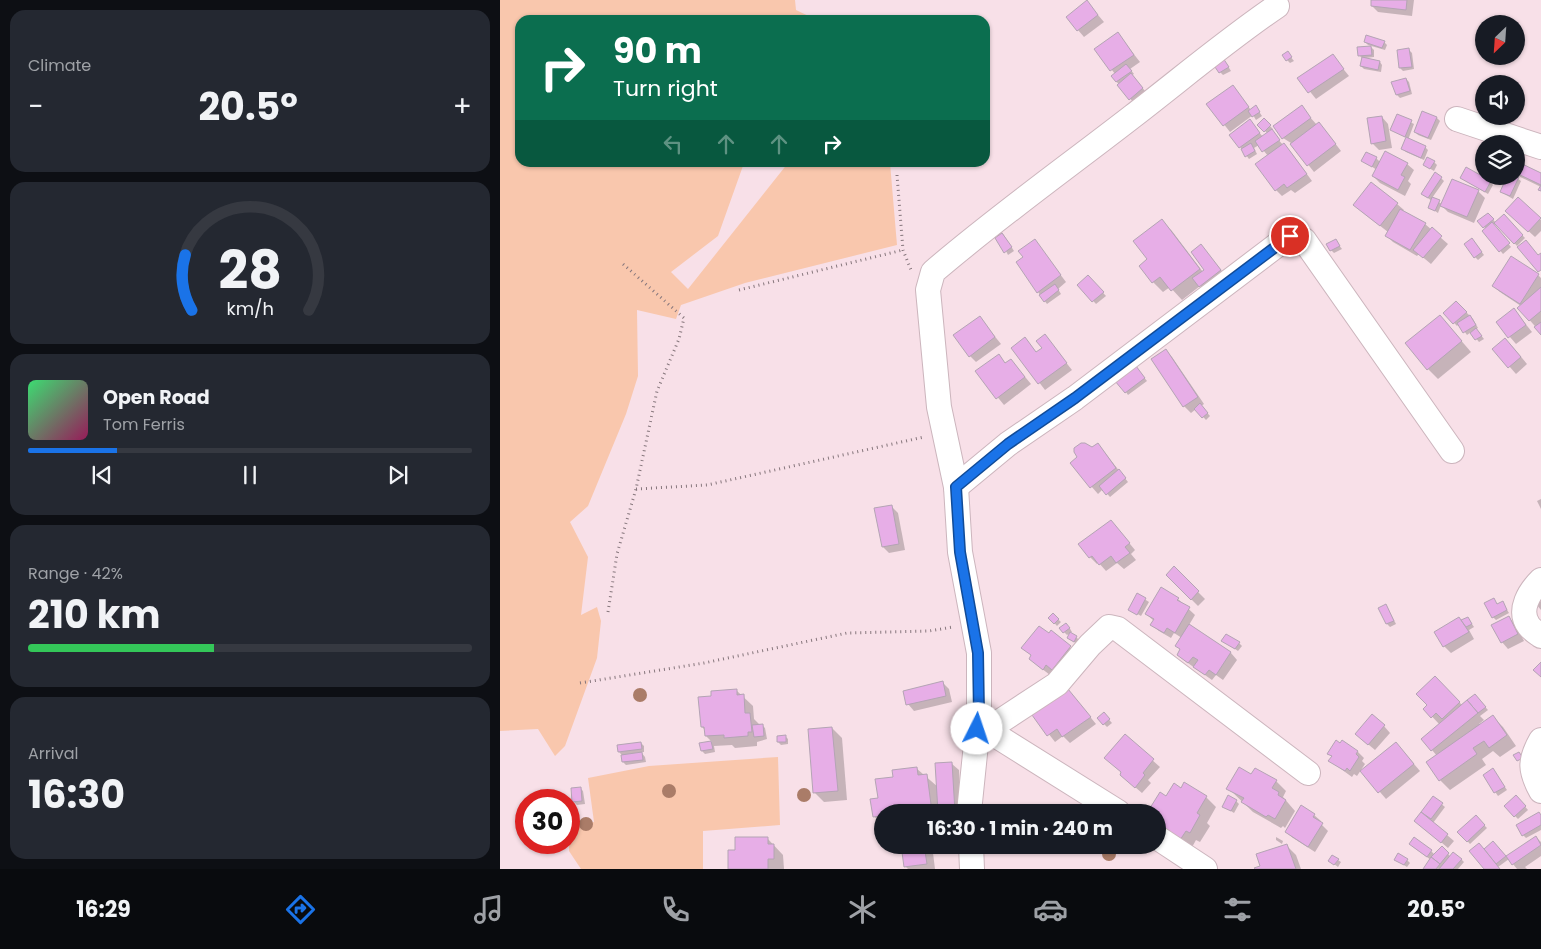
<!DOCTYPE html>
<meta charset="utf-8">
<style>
:root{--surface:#171b24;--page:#242831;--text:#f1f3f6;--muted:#9ea1a6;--line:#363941;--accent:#1a73e8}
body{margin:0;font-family:Poppins,sans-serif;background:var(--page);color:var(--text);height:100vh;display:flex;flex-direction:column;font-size:19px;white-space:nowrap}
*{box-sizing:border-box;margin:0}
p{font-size:16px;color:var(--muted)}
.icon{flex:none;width:28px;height:28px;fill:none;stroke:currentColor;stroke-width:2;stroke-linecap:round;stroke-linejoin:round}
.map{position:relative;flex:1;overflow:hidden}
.panel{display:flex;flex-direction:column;gap:10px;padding:10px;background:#0d0f14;width:500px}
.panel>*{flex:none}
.guide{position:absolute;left:15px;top:15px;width:475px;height:152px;border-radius:15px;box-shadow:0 1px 4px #0004;background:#0b6e4f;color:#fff;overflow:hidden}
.needle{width:32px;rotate:205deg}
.controls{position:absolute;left:975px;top:15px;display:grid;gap:10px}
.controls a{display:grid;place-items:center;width:50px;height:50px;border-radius:50%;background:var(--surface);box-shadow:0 1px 4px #0004;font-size:25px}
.speed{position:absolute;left:15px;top:789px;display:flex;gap:10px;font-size:25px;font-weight:700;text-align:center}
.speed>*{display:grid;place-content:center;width:65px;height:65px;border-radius:50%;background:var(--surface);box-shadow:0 1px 4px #0004;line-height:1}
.speed .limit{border:8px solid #d22;background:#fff;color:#111}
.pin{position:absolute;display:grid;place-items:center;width:42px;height:42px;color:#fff;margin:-21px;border:2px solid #fff;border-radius:50%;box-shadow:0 1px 5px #0007}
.me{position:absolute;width:55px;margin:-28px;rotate:4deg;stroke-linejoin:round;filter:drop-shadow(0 0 4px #0008)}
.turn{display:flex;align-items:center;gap:18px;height:105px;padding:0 15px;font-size:22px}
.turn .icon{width:65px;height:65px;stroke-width:2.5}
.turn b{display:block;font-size:35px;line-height:42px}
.lanes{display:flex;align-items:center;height:48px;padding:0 15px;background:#0003;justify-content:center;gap:25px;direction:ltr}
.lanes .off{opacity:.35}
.big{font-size:38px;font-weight:700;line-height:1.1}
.panel .widget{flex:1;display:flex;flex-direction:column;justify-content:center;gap:8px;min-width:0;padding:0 18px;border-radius:15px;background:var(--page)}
.panel .dial{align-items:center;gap:0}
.dial svg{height:130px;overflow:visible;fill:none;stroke:var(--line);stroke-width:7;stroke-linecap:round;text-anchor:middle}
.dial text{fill:var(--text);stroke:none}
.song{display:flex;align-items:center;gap:15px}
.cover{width:60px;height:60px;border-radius:8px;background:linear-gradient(135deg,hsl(140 70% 55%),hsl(330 70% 35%))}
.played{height:5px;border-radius:2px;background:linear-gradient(90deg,var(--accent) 20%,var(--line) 20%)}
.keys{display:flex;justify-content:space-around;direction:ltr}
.heat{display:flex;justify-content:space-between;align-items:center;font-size:28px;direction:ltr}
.charge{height:8px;border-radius:4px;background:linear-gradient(90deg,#34c759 42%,var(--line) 0)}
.trip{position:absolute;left:374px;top:804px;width:292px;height:50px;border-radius:25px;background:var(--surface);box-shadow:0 1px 4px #0004;font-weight:700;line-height:50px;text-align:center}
.tabs{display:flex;height:80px;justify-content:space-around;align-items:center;background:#090b0e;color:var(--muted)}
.tabs .icon{width:35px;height:35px}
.tabs .on{color:var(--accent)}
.tabs b{font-size:22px;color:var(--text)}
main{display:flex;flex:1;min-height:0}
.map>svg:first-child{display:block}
</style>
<main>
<section class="panel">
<div class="widget"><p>Climate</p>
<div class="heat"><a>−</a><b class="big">20.5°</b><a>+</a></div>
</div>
<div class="widget dial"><svg viewBox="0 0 100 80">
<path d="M14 69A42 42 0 1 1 86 69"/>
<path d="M14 69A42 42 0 0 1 10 35" stroke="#1a73e8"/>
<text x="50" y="56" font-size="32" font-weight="700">28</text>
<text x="50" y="72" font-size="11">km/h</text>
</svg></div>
<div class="widget">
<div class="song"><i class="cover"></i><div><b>Open Road</b><p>Tom Ferris</p></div></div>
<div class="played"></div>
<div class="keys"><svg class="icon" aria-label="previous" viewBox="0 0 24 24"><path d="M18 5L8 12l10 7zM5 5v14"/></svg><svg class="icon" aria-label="pause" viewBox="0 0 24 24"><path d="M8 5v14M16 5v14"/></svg><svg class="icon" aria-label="next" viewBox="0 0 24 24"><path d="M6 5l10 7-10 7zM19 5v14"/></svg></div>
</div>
<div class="widget"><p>Range · 42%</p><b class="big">210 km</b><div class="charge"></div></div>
<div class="widget"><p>Arrival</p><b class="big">16:30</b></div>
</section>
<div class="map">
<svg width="1041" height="869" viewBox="0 0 1041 869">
<rect width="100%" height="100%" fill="#f8e0e8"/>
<g fill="#f9c7ad">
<polygon points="0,0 295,0 296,10 317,20 20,20 20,162 244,163 218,236 171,272 188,289 288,163 390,163 397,245 245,283 181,305 176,319 137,310 138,376 126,414 88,506 70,522 88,557 81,615 97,607 101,621 97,658 65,746 55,756 38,729 0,731"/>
<polygon points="278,757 280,825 203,831 203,869 81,869 69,851 69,826 94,822 88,778 149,766"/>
</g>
<g fill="#0003">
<polygon points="872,0 914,0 912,16 878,12 872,6"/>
<polygon points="587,2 604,22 584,37 578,30"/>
<polygon points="618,34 640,62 630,69 634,74 632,75 645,91 633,102 612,76 615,74 596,49"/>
<polygon points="865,42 884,42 887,45 885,50 868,45"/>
<polygon points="871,47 874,50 874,57 865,58 880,62 882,65 881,72 864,69 861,66 863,59 859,55"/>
<polygon points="909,50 912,53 914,69 903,71 900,68"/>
<polygon points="832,55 849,76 816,99 799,78"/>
<polygon points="790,56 794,61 790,63 787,60"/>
<polygon points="726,63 731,71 723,75 720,72"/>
<polygon points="906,79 909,82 912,94 900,98 897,95"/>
<polygon points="732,87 751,110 758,110 762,116 756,120 753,115 730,132 708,104"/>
<polygon points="801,107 817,125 825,130 841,151 814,172 791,143 783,138"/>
<polygon points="923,112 937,118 940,121 931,140 918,135 915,132"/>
<polygon points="898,116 914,124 908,140 925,147 928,150 924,160 906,152 903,149 907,138 892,130"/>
<polygon points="882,117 888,124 892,148 879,150 872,143"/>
<polygon points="764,120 773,129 771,131 783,145 784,144 790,151 812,181 795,193 791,190 782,196 776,190 768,156 759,145 754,148 757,154 749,159 740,147 750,121 763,137 768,134 759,125"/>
<polygon points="876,158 880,162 907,164 914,170 908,181 911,184 905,196 880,183 873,176 877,170 863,161"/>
<polygon points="934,162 937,165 934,171 924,165"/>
<polygon points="1016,163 1041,175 1041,191 1041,187 1016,175"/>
<polygon points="1008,176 1014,176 1021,181 1013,199 1001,192"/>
<polygon points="941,178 944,181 932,198 942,204 952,180 978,191 985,198 974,223 948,212 941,205 938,213 929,207 932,201 922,194"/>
<polygon points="964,180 990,182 993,185 988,194"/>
<polygon points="1018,199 1041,220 1041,231 1035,237 1013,217"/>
<polygon points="897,204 904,210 903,211 925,224 948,244 931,264 919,254 917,256 893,242 886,235 888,232 861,211"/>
<polygon points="1004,216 1025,238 1017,246 996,223"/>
<polygon points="991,217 996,223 993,225 1011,247 1003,254 984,231 986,229 979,221"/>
<polygon points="662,221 672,231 703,272 706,270 701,246 727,277 706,292 700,286 682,300 670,287 663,292 653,282 649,260"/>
<polygon points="500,229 514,251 508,255 499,237 492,230"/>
<polygon points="835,240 842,249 834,253 831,250"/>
<polygon points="535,241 566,282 558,289 561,294 547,304 538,292 524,257"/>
<polygon points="975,243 984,255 978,260 975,257"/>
<polygon points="1038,275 1041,278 1041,333 1019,308 1021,306 1000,292 993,286"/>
<polygon points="588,276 606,296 596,304 579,285"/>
<polygon points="956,302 973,319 978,328 976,329 984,339 979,342 971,332 967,335 959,324 957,326 945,313"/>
<polygon points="940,316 971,352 938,379 928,369"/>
<polygon points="479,317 501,344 476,362 470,356"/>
<polygon points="1020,317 1032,332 1016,344 997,322"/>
<polygon points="545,336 572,370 545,390 513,348 525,339 537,353 544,348"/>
<polygon points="1012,346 1027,364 1016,374 994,349"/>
<polygon points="665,351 672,357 704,404 701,406 710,416 706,420 696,409 691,413 684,406 652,359"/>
<polygon points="498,355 506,364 511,360 531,384 504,405 477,372"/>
<polygon points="639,371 647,381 628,395 626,392"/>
<polygon points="598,444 628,482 610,497 603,489 598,494 571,463"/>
<polygon points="1041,499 1041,509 1037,501"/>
<polygon points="391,506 398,513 405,550 389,553 383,547"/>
<polygon points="611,521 635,550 631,554 636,560 624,569 617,563 606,571 598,562 597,564 590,557 580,545"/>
<polygon points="674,568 705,599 698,606 667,575"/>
<polygon points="638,595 649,602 641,616 631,610"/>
<polygon points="678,599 695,615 689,625 731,653 737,660 723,680 716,675 712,680 685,661 678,655 681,650 682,638 674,633 671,638 659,631 652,625 654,621 646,614"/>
<polygon points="994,600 998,605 1003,603 1009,613 996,620 993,617"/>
<polygon points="1040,600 1041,602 1041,610 1036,604"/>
<polygon points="886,605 896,624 890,627 887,624"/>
<polygon points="553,615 561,622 557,626 550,618"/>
<polygon points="959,618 962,621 968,618 974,627 969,630 974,639 951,653 944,646"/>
<polygon points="1009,618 1015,624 1024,641 1008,649 1002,642"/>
<polygon points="569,627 572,632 567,635 564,632"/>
<polygon points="551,632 577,653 550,675 537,665 532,656 523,648 549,635"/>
<polygon points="576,637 579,640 577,644 568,638"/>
<polygon points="726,643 739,643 742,646 738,651"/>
<polygon points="935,678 963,706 978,699 988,710 980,716 984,720 979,724 980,726 993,717 1003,727 1016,746 1000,757 993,751 982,759 986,765 950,790 940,780 937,756 923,739 940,725 925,709 929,705"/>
<polygon points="443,683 449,689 452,702 414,711 408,704"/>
<polygon points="236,690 253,706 254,719 260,725 262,725 265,728 267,739 257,742 257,746 235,748 232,745 214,746 215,752 205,754 202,751 201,744 212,742 206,736 206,731 202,727 213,698"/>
<polygon points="574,697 596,724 570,743 563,736 555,742 534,715"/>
<polygon points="604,714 612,723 607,727 598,718"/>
<polygon points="884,726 890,733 875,750 863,740"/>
<polygon points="332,728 342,738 347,800 324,802 314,792"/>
<polygon points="285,736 288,739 288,744 281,745 278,742"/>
<polygon points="625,736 660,767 648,780 651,783 642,793 628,781"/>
<polygon points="141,743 144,746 144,752 141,752 145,757 146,762 126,765 123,762 122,755 119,752"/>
<polygon points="902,750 920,771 886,799 862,771"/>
<polygon points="858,752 864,758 862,761 865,764 857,776 854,774 852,777 830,761 832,757 829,753"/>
<polygon points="452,764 459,770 461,812 382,812 382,825 374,816 380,799 394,778 416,768 438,787"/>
<polygon points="993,770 1007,790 998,796 984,776"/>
<polygon points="752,775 776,781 786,791 783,797 795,811 785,828 783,826 781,828 753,812 728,788"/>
<polygon points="80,788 83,791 85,804 77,805 74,802 72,789"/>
<polygon points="681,789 706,797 716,807 707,823 710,826 700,842 696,840 691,849 658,827 658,815 652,808"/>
<polygon points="1016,796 1028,810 1018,819 1005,806"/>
<polygon points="934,798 945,807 933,823 954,841 948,848 916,821"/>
<polygon points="736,801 739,804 734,813 723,806"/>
<polygon points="814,815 821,821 820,823 828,831 815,852 793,838 786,832"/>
<polygon points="1041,815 1041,830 1026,838 1023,835"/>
<polygon points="976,817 987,828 970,844 959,832"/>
<polygon points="776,837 783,841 782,844 776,840"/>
<polygon points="1036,837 1041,842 1041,856 1025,867 1027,869 1017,869 1009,859 998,867 1000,869 986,869 984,850 996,846 1006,857"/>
<polygon points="267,838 283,855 284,869 230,869 236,851"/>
<polygon points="398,845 432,845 435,869 408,869 406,867 403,847 400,847"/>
<polygon points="786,845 796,855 801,869 756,869 762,866"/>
<polygon points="913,847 931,851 935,855 942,848 951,857 961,859 964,862 958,869 924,869 931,860"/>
<polygon points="838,860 841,862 838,867 830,861"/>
<polygon points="907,860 910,863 907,867 899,862"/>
</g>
<g fill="#e7aee7" stroke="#b4a4b4">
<polygon points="587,0 598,15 577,31 566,17"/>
<polygon points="871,0 907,0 906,10 871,6"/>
<polygon points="618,32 634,55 610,71 594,49"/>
<polygon points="866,35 885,41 882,48 864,42"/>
<polygon points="871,46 872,55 858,56 857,47"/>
<polygon points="909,48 912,67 899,68 897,50"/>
<polygon points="788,51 792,57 786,61 782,55"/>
<polygon points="833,54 844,69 808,93 797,78"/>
<polygon points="862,57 880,61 878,70 860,66"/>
<polygon points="723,58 729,67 719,73 713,64"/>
<polygon points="626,64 632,71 616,82 611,76"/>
<polygon points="631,73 643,88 629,100 617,85"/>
<polygon points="906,78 910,91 896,95 891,82"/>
<polygon points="733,85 749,107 723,126 706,104"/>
<polygon points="756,105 760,112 752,117 748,111"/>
<polygon points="802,105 811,118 782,139 773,126"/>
<polygon points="922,111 937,117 928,138 914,132"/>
<polygon points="897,114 912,120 905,137 890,130"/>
<polygon points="882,116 886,141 871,144 867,118"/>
<polygon points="764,118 771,125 764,132 757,125"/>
<polygon points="750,119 760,133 739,148 729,135"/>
<polygon points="819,122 836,144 807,166 790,144"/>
<polygon points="772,129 780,140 762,152 755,141"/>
<polygon points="906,137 926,146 921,158 901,149"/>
<polygon points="751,143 755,151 745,157 741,149"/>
<polygon points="784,143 807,174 787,188 784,184 775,191 755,164"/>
<polygon points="885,151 908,163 901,175 905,177 898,190 872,176"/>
<polygon points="866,152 877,157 872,167 861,161"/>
<polygon points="927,157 935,161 930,169 923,165"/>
<polygon points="1016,161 1041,173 1041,191 1038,190 1041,185 1016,173"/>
<polygon points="966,167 991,181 985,192 960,178"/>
<polygon points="935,172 942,177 928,198 921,194"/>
<polygon points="1007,176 1019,177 1010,196 1000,192"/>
<polygon points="952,179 979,190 967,217 940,206"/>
<polygon points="871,182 898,203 880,226 853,205"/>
<polygon points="932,197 940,200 935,211 928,208"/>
<polygon points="1018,197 1041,218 1028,232 1005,211"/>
<polygon points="900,209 926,223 910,250 885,236"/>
<polygon points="988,213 994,219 983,228 977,221"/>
<polygon points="1004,214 1023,235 1014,244 994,223"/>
<polygon points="662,219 700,269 671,291 660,277 652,283 639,266 647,259 633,241"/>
<polygon points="992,222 1010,243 999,252 982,231"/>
<polygon points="932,227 942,236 923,258 913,250"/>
<polygon points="502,233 512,247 504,253 495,238"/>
<polygon points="972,238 982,252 974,258 964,244"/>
<polygon points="535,239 561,275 537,293 516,262 523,257 518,251"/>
<polygon points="836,239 840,246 830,251 826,244"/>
<polygon points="1026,240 1038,255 1041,253 1041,270 1038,272 1017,247"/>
<polygon points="701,244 721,270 699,287 692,278 704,270 691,252"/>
<polygon points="1011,256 1039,274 1020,304 992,286"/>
<polygon points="588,275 604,292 592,302 577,285"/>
<polygon points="555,284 559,290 544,302 539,295"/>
<polygon points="1041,287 1041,311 1029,321 1017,308"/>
<polygon points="956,301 967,312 953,324 943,313"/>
<polygon points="1014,308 1026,325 1008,338 996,322"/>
<polygon points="940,315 962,341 927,370 905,343"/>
<polygon points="970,315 976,325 963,333 957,323"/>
<polygon points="480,316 495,337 469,357 453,335"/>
<polygon points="1041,322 1041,335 1034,327"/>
<polygon points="976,328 982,336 975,340 970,333"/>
<polygon points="545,334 567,363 538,384 511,348 525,337 536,352 542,348 536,341"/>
<polygon points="1005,338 1021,357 1008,368 992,349"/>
<polygon points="666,349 698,397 683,407 651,359"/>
<polygon points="499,354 505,363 511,359 525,377 496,399 475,371"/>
<polygon points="636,366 645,378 625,393 615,381"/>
<polygon points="700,403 708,413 702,418 694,409"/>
<polygon points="581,443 585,443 592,447 598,443 616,468 590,488 570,463 577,457 574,452 574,448"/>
<polygon points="619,469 626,478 606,495 599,486"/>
<polygon points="392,505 399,544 382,547 374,508"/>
<polygon points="611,520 630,543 625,547 630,553 616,563 611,556 599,565 592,556 589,558 578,544"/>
<polygon points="674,566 699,591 691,600 666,575"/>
<polygon points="661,587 679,598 677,600 690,607 675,633 667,628 664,633 650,625 654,619 645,614"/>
<polygon points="637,593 646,598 637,615 628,610"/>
<polygon points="994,598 997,604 1003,601 1007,610 992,618 984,603"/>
<polygon points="886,604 894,621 886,624 878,608"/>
<polygon points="553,613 559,619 554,624 548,618"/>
<polygon points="1009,616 1018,634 1001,643 991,625"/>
<polygon points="959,617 969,632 943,647 934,632"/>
<polygon points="968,617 972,624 966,627 961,620"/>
<polygon points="566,623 570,628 563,633 559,628"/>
<polygon points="689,624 731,652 716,675 709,670 705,675 693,667 698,660 693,657 688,663 677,655 680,649 675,646"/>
<polygon points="539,626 549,633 551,630 571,646 552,670 546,665 543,670 529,659 531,655 521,648"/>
<polygon points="570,632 577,636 574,642 567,638"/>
<polygon points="726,634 740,642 735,649 721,641"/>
<polygon points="1041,662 1041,677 1033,670"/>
<polygon points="935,676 960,702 942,719 936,713 931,718 923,709 927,705 916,694"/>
<polygon points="443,681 446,696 406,705 403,691"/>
<polygon points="237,689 237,695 244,694 245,713 250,713 252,732 248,732 248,736 224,738 224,735 205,736 204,727 201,727 198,697 211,696 211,691"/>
<polygon points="568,689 591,717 562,737 557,729 547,736 532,715"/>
<polygon points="975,694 986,707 978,713 967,700"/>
<polygon points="967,700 978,713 931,751 921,739"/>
<polygon points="604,712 610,719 603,725 597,718"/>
<polygon points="872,714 885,725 868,745 855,734"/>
<polygon points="993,715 1007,735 989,748 984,741 973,748 977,754 939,781 926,762"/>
<polygon points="263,724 264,736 254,737 252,725"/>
<polygon points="332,727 338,791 313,793 308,729"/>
<polygon points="625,734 654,759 643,773 645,775 635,788 620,775 621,772 604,758"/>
<polygon points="286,735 286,742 277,742 277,736"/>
<polygon points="836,740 840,743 842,740 858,751 856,754 859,757 850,771 847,768 845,771 828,761 832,756 827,754"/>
<polygon points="211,741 213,749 201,751 199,743"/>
<polygon points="141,742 142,749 118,752 117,745"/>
<polygon points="896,742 914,764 878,793 860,771"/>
<polygon points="142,752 143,760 122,762 121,755"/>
<polygon points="1019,752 1023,758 1017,761 1013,755"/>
<polygon points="452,762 455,812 438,812 435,763"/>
<polygon points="417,767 418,775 427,774 432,812 382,812 382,816 373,817 370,799 378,798 375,779 393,777 392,770"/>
<polygon points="739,767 751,774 755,768 777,780 772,788 779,792 778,795 786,800 775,819 768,815 766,817 741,802 744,798 726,789"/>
<polygon points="993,768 1005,787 994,793 983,775"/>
<polygon points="684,782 707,796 697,813 700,815 690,833 686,831 680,840 658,826 658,813 650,808 660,792 666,796 674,783 681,788"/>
<polygon points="81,787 82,801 72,802 71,788"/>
<polygon points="728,795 737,800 731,811 722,807"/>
<polygon points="1016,795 1026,806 1014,817 1004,806"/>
<polygon points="933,796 943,803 931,819 921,812"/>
<polygon points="801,805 815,814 813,817 823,823 808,847 785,832"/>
<polygon points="921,812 948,834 941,843 914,821"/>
<polygon points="1039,812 1041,815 1041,825 1022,836 1016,825"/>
<polygon points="976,815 985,825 967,842 957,832"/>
<polygon points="1036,836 1041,845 1012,865 1006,856"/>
<polygon points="235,837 268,837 268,844 274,844 274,859 268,859 268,869 228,869 228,850 235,850"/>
<polygon points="914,837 932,850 927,857 909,844"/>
<polygon points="993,841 1006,856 996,864 984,849"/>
<polygon points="979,843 984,849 1000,869 984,869 969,851"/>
<polygon points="787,844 796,869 755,869 754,868 760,866 756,854"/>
<polygon points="401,845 424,845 427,864 404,867"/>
<polygon points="942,846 949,853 940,864 931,857"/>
<polygon points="953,852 962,859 953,869 939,869"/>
<polygon points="898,853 908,859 904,865 894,860"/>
<polygon points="832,855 839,859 834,865 828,861"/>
<polygon points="931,857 940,864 936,869 923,869"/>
</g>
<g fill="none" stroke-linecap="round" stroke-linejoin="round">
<defs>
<g id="minor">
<polyline points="957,119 1041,147"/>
<polyline points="456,487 508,444 575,398 789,236 797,235 804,240 952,451"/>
<path d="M1041 580C1030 591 1017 610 1029 626 1032 630 1037 633 1041 636"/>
<polyline points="484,728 618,812"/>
<polyline points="477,729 493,726 557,684 590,645 609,627 618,629 808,773"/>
<path d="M1041 740C1029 761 1030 771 1041 791"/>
<path d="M469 812 479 715V653L460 552 456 487 439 407 428 290 433 272C497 217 566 168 633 116 681 79 727 40 777 6"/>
<polyline points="658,838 705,869"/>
<polyline points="471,845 472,869"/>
</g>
</defs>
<use href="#minor" stroke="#ccb5bd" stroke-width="26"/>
<g stroke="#86767c" stroke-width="3" stroke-dasharray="1 4" stroke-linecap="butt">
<polyline points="397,175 403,250 411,270"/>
<polyline points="239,290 403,250"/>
<polyline points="136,489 207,485 424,437"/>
<polyline points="108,612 117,554 136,489 157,391 179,339 184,318 123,264"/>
<polyline points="80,683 204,663 347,633 429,631 453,627"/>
</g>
<use href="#minor" stroke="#fff" stroke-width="24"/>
</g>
<g fill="#aa7c68">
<circle cx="140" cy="695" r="7"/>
<circle cx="169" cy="791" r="7"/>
<circle cx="304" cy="795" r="7"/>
<circle cx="86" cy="824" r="7"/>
<circle cx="609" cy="854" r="7"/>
</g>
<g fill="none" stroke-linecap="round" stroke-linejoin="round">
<defs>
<polyline id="route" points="477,729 479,715 478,653 460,552 456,487 508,444 575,398 790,236"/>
</defs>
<use href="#route" stroke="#114b97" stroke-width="12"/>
<use href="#route" stroke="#1a73e8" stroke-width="9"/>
</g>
</svg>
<div class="controls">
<a><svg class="needle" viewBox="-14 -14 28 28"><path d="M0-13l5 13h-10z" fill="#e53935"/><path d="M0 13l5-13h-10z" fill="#9ea1a6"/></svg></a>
<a><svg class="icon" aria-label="sound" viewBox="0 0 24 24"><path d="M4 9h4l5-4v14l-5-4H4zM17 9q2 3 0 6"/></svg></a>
<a><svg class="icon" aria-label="layers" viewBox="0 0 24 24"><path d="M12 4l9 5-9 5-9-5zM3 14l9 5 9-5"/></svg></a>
</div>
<div class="speed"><div class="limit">30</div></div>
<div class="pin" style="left:790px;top:236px;background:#d93025"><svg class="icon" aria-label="arrive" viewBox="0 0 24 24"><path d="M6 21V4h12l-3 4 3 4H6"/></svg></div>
<svg class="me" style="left:477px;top:729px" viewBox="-20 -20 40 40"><circle r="19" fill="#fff"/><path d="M0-13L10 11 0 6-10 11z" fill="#1a73e8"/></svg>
<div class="trip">16:30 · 1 min · 240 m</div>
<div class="guide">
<div class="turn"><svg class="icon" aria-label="right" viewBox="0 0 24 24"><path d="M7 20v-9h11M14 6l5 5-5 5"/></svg><div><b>90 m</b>Turn right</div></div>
<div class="lanes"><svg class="icon off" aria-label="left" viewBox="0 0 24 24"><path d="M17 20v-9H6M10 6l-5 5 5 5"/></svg><svg class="icon off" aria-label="ahead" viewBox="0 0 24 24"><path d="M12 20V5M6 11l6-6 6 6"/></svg><svg class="icon off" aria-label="ahead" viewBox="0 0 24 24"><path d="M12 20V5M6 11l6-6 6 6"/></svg><svg class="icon" aria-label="right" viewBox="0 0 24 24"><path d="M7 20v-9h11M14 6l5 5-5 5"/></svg></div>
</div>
</div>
</main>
<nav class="tabs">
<b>16:29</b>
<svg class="icon on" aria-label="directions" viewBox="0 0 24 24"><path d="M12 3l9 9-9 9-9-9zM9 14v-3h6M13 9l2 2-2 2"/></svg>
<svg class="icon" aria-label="music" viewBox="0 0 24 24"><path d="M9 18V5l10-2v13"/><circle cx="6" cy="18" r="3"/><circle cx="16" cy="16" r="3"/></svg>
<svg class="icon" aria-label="phone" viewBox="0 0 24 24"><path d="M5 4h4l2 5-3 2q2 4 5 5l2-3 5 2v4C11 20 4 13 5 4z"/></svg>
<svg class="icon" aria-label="climate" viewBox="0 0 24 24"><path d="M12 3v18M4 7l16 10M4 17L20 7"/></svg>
<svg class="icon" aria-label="car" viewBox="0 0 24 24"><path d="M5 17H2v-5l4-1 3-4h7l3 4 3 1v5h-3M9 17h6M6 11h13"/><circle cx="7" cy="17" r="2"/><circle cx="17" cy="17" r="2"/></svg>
<svg class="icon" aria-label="filters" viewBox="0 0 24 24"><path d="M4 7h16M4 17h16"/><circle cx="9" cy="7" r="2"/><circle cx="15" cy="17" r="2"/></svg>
<b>20.5°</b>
</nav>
